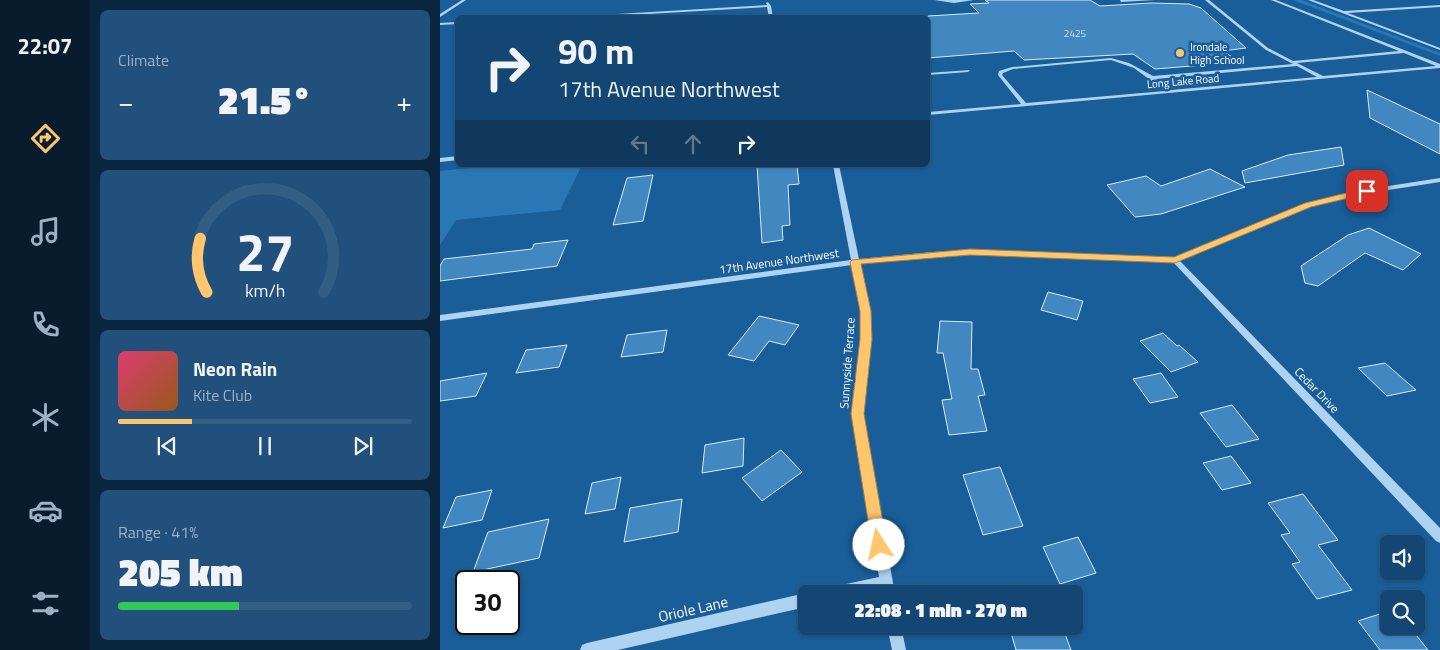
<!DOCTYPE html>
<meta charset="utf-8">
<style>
:root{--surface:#134673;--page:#20507b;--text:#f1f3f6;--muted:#9db1c4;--line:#325e85;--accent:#ffc66e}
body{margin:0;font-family:"Titillium Web",sans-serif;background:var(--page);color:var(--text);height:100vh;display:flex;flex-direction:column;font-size:19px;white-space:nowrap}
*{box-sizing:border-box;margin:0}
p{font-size:16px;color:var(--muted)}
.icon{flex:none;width:28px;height:28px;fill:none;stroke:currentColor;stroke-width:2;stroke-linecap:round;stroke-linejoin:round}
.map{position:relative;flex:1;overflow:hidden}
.details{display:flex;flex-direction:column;gap:10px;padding:10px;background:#0a263f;width:350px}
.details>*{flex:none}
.top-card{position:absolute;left:15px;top:15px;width:475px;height:152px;border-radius:8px;box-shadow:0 1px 4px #0004,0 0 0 1px var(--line);background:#134673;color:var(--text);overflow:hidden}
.controls{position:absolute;left:940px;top:535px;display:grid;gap:10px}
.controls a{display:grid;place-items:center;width:45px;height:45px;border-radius:8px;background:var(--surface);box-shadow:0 1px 4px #0004,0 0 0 1px var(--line);font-size:25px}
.speed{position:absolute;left:15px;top:570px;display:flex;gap:10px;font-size:25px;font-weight:700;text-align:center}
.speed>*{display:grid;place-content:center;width:65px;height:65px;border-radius:50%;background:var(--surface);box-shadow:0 1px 4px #0004,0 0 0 1px var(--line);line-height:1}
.speed .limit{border:2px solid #111;border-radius:8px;background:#fff;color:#111}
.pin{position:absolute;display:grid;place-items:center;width:42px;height:42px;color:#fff;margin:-21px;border-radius:10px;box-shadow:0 2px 8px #0006}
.me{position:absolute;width:55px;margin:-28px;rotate:350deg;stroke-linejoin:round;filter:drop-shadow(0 0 4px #0008)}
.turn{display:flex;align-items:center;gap:18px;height:105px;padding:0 20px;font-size:22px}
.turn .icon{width:65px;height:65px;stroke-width:2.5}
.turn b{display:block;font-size:35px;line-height:42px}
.lanes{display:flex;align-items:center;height:48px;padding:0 20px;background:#0003;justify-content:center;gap:25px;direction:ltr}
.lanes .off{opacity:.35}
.big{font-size:38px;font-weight:800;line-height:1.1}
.details .widget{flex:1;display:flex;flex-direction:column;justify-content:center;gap:8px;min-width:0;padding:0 18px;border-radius:8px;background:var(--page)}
.details .dial{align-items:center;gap:0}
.dial svg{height:130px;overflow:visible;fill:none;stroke:var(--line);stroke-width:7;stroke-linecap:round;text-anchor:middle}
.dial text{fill:var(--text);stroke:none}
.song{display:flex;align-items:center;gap:15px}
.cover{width:60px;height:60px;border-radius:8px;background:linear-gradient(135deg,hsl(340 70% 55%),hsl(30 70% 35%))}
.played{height:5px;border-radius:2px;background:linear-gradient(90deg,var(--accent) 25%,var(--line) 25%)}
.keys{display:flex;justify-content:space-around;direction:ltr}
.heat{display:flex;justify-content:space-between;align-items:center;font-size:28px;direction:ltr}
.charge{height:8px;border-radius:4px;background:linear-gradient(90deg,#34c759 41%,var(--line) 0)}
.trip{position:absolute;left:358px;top:585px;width:285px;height:50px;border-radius:8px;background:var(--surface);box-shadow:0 1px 4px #0004,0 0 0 1px var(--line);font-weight:800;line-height:50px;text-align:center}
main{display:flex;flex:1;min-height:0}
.menu{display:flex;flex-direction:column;width:90px;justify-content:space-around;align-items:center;background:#081c2e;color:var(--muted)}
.menu .icon{width:35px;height:35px}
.menu .current{color:var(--accent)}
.menu b{font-size:22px;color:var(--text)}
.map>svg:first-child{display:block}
</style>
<main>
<nav class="menu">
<b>22:07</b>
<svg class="icon current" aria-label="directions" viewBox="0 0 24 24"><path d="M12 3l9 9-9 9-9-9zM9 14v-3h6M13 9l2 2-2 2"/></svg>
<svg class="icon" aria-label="music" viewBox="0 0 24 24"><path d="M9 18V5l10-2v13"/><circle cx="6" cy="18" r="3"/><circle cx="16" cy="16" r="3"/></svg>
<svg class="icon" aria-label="phone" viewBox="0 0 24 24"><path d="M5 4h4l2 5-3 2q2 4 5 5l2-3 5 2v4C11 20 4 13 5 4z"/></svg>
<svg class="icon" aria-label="climate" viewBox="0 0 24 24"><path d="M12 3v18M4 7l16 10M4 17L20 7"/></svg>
<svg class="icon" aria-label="car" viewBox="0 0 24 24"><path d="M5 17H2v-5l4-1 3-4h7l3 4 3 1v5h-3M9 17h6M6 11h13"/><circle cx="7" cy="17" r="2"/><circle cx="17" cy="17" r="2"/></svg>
<svg class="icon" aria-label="filters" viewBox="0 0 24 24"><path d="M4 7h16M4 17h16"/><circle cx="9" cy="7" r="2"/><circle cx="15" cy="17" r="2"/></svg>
</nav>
<section class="details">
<div class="widget"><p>Climate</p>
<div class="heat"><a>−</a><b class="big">21.5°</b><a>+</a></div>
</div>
<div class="widget dial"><svg viewBox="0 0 100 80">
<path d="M14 69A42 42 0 1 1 86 69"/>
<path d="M14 69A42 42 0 0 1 10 36" stroke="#ffc66e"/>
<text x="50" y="56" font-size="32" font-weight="700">27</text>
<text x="50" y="72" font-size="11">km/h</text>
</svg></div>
<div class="widget">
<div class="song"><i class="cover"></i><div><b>Neon Rain</b><p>Kite Club</p></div></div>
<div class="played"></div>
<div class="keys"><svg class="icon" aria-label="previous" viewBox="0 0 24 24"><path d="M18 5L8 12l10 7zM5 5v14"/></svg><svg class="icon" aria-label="pause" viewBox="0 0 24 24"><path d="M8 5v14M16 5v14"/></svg><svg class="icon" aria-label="next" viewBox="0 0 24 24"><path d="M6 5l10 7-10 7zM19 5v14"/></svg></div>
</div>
<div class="widget"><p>Range · 41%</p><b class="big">205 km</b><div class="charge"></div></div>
</section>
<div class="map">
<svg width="1000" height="650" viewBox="0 0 1000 650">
<rect width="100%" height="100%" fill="#195e99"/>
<g fill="#2977b5">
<polygon points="853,0 862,0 1000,53 1000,56"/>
<polygon points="58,165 142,165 120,210 16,220 0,245 0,171"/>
</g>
<g fill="#4287c0" stroke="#d5ebfc">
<polygon points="545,0 650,0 660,6 711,3 749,4 761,8 806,48 782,51 801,62 715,69 693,54 584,60 574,51 488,58 488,16 539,13 530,4 549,3"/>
<polygon points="927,90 1000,124 1000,154 930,118"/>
<polygon points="901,147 904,165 805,183 802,171 848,155"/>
<polygon points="317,165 357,165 359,184 348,185 350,225 342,226 343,240 322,243"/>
<polygon points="770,169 805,187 721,214 695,217 667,185 706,176 721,186"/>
<polygon points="213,175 203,221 173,225 187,178"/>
<polygon points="929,228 981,254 963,270 925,253 878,286 865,283 861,266 908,235"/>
<polygon points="128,240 117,266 0,281 0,266 4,259 92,249 94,244"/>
<polygon points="608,292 643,301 637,320 601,310"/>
<polygon points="319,316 359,325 345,345 329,341 314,361 288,355"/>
<polygon points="500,321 532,322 531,369 538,369 545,395 538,396 547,431 509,435 502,400 512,399 503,353 497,353"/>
<polygon points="227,330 223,352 181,357 187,335"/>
<polygon points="723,333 737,346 739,345 758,362 731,372 700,341"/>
<polygon points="127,345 119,367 76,373 86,350"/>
<polygon points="945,363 976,390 947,396 918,368"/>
<polygon points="47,373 36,396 0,401 0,381"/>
<polygon points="721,373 738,397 710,403 693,379"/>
<polygon points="792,405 819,439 786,447 760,413"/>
<polygon points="304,438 303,466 262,473 265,445"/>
<polygon points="341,450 362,472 322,501 302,478"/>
<polygon points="791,456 811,483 782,490 763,463"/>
<polygon points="560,467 583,526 543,535 523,475"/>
<polygon points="181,477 175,509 145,514 152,483"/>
<polygon points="52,490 42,520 3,528 16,497"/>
<polygon points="863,494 898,540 878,545 912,590 877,599 852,564 860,562 841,535 850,533 828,503"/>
<polygon points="242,499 238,532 184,542 190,508"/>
<polygon points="109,519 99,558 33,572 48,532"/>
<polygon points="638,537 656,573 620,584 603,547"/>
<polygon points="949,611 949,626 969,626 988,650 940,650 918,621"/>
<polygon points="569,626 622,626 631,650 576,650"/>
</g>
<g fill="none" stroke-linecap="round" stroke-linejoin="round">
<g fill="#aed3f1" fill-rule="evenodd">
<polygon points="22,0 26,0 0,17 0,14"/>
<polygon points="494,0 534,0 514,3"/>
<polygon points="680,0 715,0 681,2"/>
<path d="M765 0H769L828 48 853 61 959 51 831 0H836L1000 64V68L488 115V112L581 104 558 75 559 71 572 67 671 58 689 63 713 76 853 64 826 50ZM964 53 996 66 883 76 857 63ZM671 60 694 68 725 91 586 103 562 75 563 73 573 69ZM857 66 877 77 731 90 716 79Z"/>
<polygon points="868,0 873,0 904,11 1000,5 1000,7 908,13 1000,48 1000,50"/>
<polygon points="328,2 331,6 333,18 329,18 327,7 140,18 110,18 327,5 326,3"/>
<polygon points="18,22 18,24 0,25 0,23"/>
<polygon points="530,70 528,72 488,75 488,73"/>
<polygon points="18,156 18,160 0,162 0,158"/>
<polygon points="393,165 399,165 419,259 493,252 530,250 734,258 866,204 910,192 1000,178 1000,182 910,196 870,206 740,261 1000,528 1000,543 996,541 733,262 530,254 493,256 420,264 429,311 430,339 423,414 455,594 441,594 441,589 422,594 385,594 387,589 392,587 439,577 413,414 422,339 421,311 412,265 0,321 0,315 411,260"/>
<polygon points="366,593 366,607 178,650 140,650 142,645 147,643"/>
<polygon points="447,626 461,626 466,650 452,650"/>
</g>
</g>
<polygon fill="#ffc66e" stroke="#a68148" points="927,188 930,189 930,193 871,207 735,263 530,255 421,264 431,311 432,339 424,414 447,545 445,551 439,553 433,551 411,414 420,339 420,311 410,262 412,260 530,249 734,257 865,203"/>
<circle fill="#ffc66e" stroke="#195e99" stroke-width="2" cx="740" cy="53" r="5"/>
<g text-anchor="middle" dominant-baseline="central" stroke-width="5" stroke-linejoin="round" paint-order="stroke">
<g font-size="10" fill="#d0e1ef">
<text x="635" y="33">2425</text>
</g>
<g font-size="11" fill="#fff" stroke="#195e99" text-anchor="start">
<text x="750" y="47">Irondale<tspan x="750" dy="13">High School</tspan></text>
</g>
<g font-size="11" fill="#fff" stroke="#195e99">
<text transform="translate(743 81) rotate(-5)">Long Lake Road</text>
</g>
<g font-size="12" fill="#fff" stroke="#195e99">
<text transform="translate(339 261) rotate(-8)">17th Avenue Northwest</text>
<text transform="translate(407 363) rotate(-86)">Sunnyside Terrace</text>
<text transform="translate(877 390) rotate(46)">Cedar Drive</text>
</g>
<g font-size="15" fill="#fff" stroke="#195e99">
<text transform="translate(253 609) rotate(-13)">Oriole Lane</text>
</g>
</g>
</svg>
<div class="controls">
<a><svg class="icon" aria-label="sound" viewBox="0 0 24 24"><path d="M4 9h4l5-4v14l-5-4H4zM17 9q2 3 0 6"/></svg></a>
<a><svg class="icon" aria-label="search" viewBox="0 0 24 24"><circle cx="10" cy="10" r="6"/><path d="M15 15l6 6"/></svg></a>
</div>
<div class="speed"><div class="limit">30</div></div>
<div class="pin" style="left:927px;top:191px;background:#d93025"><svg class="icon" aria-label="arrive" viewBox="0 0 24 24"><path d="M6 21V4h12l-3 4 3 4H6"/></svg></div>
<svg class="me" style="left:439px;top:545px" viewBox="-20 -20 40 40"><circle r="19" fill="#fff"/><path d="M0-13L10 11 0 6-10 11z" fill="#ffc66e"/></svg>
<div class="trip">22:08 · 1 min · 270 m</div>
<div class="top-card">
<div class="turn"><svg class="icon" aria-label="right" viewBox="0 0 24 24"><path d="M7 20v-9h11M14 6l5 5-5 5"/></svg><div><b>90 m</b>17th Avenue Northwest</div></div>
<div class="lanes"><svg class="icon off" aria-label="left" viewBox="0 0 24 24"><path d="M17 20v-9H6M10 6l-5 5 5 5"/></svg><svg class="icon off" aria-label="ahead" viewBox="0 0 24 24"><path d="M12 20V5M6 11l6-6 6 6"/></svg><svg class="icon" aria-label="right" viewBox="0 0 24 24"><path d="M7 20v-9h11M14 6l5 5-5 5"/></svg></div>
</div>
</div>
</main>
